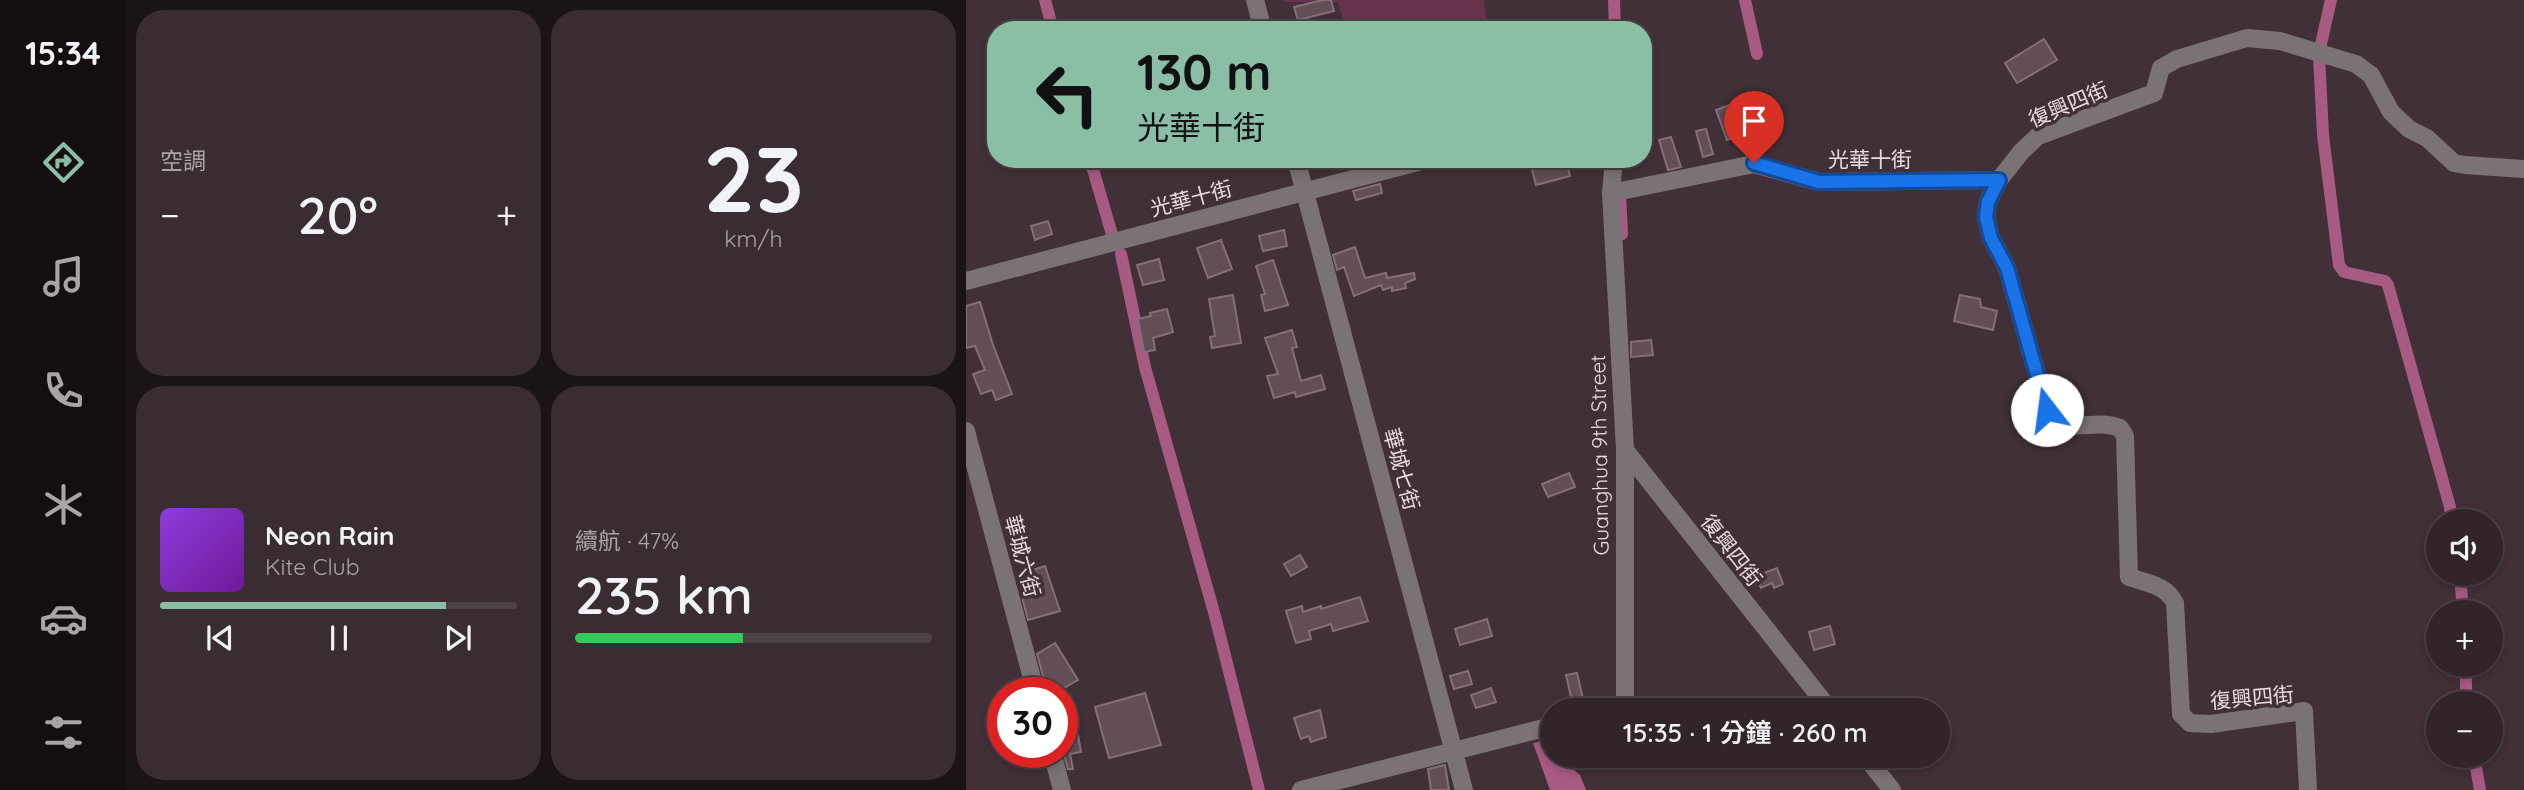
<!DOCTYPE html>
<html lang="zh-TW">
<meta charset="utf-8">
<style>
:root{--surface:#31242a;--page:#392c32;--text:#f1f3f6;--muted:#a8a4a8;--line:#4c4147;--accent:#8abfa5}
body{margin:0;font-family:Quicksand,"Noto Sans TC",sans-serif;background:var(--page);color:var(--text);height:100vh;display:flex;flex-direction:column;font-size:26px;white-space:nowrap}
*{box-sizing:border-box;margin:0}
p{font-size:23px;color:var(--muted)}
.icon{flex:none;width:38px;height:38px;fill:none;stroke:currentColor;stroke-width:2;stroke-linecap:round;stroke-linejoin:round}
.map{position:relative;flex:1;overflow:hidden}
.details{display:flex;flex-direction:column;gap:10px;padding:10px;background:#1b1417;width:840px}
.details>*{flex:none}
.guide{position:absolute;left:21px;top:21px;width:665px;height:147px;border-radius:28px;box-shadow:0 4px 10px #0003,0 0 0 2px var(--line);background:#8abfa5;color:#111;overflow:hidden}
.buttons{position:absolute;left:1460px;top:509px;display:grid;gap:14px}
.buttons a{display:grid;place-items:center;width:77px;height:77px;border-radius:50%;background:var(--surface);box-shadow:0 4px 10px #0003,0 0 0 2px var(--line);font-size:35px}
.speed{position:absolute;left:21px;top:677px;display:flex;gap:14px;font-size:35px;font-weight:700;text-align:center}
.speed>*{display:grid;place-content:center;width:91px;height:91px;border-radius:50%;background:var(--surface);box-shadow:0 4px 10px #0003,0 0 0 2px var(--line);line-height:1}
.speed .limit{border:10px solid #d22;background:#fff;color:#111}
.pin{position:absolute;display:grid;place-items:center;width:60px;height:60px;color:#fff;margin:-72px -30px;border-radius:50% 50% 50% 0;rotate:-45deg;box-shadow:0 0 7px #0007}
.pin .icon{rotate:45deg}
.me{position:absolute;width:77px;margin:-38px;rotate:345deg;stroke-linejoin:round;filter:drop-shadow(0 0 5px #0008)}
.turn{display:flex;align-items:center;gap:24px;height:147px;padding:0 35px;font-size:32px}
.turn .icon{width:91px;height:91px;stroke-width:2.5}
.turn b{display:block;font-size:49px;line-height:60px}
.big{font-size:52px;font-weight:600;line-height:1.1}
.details .widget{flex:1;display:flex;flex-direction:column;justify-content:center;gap:10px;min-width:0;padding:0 24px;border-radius:28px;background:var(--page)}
.details .dial{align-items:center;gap:0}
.dial b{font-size:91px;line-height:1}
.song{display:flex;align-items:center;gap:21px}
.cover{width:84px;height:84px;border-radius:10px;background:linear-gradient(135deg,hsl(270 70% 55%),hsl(280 70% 35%))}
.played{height:7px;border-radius:4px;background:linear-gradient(90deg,var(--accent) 80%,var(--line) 80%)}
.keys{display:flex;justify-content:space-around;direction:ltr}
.heat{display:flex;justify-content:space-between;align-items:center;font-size:38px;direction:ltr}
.charge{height:10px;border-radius:5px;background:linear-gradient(90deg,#34c759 47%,var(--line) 0)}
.details .tiles{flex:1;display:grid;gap:10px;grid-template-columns:repeat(2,1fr)}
.trip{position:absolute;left:574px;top:698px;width:410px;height:70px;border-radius:35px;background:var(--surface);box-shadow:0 4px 10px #0003,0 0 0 2px var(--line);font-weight:600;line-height:70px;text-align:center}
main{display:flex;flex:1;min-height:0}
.tab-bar{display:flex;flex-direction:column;width:126px;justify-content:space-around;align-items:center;background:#140e11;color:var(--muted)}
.tab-bar .icon{width:49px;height:49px}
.tab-bar .selected{color:var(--accent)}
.tab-bar b{font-size:32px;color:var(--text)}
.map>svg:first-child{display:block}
</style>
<main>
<nav class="tab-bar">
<b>15:34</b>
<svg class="icon selected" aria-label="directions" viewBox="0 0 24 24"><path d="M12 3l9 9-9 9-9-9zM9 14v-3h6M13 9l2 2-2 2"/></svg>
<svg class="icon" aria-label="music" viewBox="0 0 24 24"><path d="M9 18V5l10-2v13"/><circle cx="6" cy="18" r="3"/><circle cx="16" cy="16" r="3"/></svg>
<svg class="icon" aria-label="phone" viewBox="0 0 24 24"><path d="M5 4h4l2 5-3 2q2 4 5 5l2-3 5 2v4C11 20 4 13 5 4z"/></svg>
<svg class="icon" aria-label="climate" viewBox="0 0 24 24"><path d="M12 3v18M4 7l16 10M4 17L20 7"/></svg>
<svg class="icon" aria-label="car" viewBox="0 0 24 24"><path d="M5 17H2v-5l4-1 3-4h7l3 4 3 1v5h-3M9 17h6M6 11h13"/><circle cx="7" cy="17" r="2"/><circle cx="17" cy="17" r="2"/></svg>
<svg class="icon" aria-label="filters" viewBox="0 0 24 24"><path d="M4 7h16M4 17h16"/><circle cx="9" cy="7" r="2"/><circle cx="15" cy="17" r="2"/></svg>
</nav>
<section class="details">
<div class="tiles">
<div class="widget"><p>空調</p>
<div class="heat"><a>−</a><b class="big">20°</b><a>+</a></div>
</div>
<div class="widget dial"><b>23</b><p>km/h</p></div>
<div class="widget">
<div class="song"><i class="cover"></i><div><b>Neon Rain</b><p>Kite Club</p></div></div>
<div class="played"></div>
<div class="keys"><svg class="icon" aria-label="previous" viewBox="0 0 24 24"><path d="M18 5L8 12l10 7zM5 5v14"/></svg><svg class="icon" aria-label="pause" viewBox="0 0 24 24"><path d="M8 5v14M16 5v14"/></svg><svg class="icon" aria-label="next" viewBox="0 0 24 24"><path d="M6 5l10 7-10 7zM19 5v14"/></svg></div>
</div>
<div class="widget"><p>續航 · 47%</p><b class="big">235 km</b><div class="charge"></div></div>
</div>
</section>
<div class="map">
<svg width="1558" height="790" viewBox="0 0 1558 790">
<rect width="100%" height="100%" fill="#413038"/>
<polygon fill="#65334c" points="317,0 518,0 522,30 380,30 372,2 318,2"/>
<polygon fill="#a85b82" points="584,740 586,744 586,756 605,756 603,759 607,769 614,775 620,790 584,790 567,743"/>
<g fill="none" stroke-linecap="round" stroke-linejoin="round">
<g stroke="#a85b82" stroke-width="12">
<polyline points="79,0 87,30"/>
<polyline points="648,0 649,30"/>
<polyline points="779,0 791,54"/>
<polyline points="1355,44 1365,0"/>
<polyline points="1353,55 1357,135 1373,265 1378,272 1419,281 1422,285 1484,507 1486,522"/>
<polyline points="124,159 147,238"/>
<polyline points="654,193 656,234"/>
<polyline points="155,254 179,367 249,616 293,790"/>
<polyline points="1494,574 1497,612"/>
<polyline points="1499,665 1501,704"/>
<polyline points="1508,756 1514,790"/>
</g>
</g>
<g fill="#614e56" stroke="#846f78" stroke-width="2">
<polygon points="357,0 365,0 368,11 332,20 328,7"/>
<polygon points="1078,39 1091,60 1051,83 1039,63"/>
<polygon points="785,97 796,127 761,140 750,110"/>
<polygon points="740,129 747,154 737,157 730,131"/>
<polygon points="705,137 715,167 702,170 693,140"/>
<polygon points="600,161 604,176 570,185 566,170"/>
<polygon points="414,184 416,193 390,200 387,191"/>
<polygon points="82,221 86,234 69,240 65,226"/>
<polygon points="318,230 321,246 297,251 293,236"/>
<polygon points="255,240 266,269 242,278 231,248"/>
<polygon points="389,247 399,278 420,273 421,278 448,273 449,279 439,283 440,288 426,291 426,287 417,290 415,285 388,296 378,267 371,270 367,255"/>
<polygon points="193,259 198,280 177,285 171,265"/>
<polygon points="307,260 322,305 299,311 295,295 299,294 290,266"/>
<polygon points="267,295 275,343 246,348 244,337 249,336 243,299"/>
<polygon points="994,295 1014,299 1015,307 1031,311 1027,330 988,321"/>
<polygon points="14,302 27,345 46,394 30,400 26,390 15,394 7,374 19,370 9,346 0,348 0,306"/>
<polygon points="201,309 207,332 187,338 189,350 178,352 172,319 185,316 184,313"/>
<polygon points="326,330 331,347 326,348 335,381 355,375 359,389 330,397 329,392 308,398 301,376 312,374 299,338"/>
<polygon points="685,340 687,355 665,357 665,342"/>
<polygon points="603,473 609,487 582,497 576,484"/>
<polygon points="334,555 341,567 325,576 318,564"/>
<polygon points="79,566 94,611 62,620 56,597 71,593 64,571"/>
<polygon points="811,568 817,584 808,588 806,583 795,588 790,576"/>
<polygon points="394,597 402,621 367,631 365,624 343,631 345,639 330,643 320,611 336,606 337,612 355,606 355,609"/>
<polygon points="521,619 526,636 494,645 489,629"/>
<polygon points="864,626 869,644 848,650 843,632"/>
<polygon points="89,643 112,680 98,688 102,693 85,693 79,683 71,654"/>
<polygon points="502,671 506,684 488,689 484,676"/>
<polygon points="611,673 617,699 606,701 600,675"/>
<polygon points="525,688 530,702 510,708 505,695"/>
<polygon points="179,693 195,745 143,758 129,707"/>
<polygon points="96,699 101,699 108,735 112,735 115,752 104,754 107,769 102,769 96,748"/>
<polygon points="354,710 360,737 345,742 343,736 335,739 328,718"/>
<polygon points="479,765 483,790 465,790 462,769"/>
</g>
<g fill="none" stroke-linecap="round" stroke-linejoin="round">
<g stroke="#7b7276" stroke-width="18">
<polyline points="289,0 297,30"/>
<polyline points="330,159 498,790"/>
<polyline points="648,159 645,193 788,164 853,182 1033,180"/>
<polyline points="645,193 659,450 659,703 647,710"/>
<polyline points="0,281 463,159"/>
<polyline points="0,431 70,693"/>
<polyline points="659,450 864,710"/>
<polyline points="86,752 96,790"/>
<polyline points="899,756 926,790"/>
<polyline points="335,790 586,726"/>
<path d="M1342 790 1338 711 1245 724 1224 723 1215 714 1209 603C1200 585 1181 583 1163 577L1159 436 1154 428C1126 417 1102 438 1081 410L1041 268 1025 238 1020 217 1022 202 1033 180 1055 152 1072 136 1188 93 1195 68 1211 59 1281 38 1314 41 1390 64 1405 75 1425 112 1443 129 1461 138 1488 163 1499 165 1558 169"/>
</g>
</g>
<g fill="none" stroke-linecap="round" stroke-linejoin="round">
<defs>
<polyline id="route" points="788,163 853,182 1033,180 1022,202 1020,217 1025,238 1041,268 1081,410"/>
</defs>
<use href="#route" stroke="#114b97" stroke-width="18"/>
<use href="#route" stroke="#1a73e8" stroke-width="12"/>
</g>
<g text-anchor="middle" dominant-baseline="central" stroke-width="7" stroke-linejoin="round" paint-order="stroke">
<g font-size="21" fill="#e8dce1" stroke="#413038">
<text transform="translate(1102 104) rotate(-23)">復興四街</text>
<text x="904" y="159">光華十街</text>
<text transform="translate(225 198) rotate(-15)">光華十街</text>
<text transform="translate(633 455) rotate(-91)">Guanghua 9th Street</text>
<text transform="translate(436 469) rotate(75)">華城七街</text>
<text transform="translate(766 550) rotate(52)">復興四街</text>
<text transform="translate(57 556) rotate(75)">華城六街</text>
<text transform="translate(1286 697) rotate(-5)">復興四街</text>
</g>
</g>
</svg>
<div class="buttons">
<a><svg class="icon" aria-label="sound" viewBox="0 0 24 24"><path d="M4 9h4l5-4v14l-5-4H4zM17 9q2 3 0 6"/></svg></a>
<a>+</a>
<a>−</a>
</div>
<div class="speed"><div class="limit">30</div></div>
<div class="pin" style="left:788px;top:163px;background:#d93025"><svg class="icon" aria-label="arrive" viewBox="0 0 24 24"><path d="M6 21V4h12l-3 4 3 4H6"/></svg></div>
<svg class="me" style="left:1081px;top:410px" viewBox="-20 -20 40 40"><circle r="19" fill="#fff"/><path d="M0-13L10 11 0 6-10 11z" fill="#1a73e8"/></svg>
<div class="trip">15:35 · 1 分鐘 · 260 m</div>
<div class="guide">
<div class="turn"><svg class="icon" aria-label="left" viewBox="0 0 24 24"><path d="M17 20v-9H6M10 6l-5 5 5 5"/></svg><div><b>130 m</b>光華十街</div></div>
</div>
</div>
</main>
